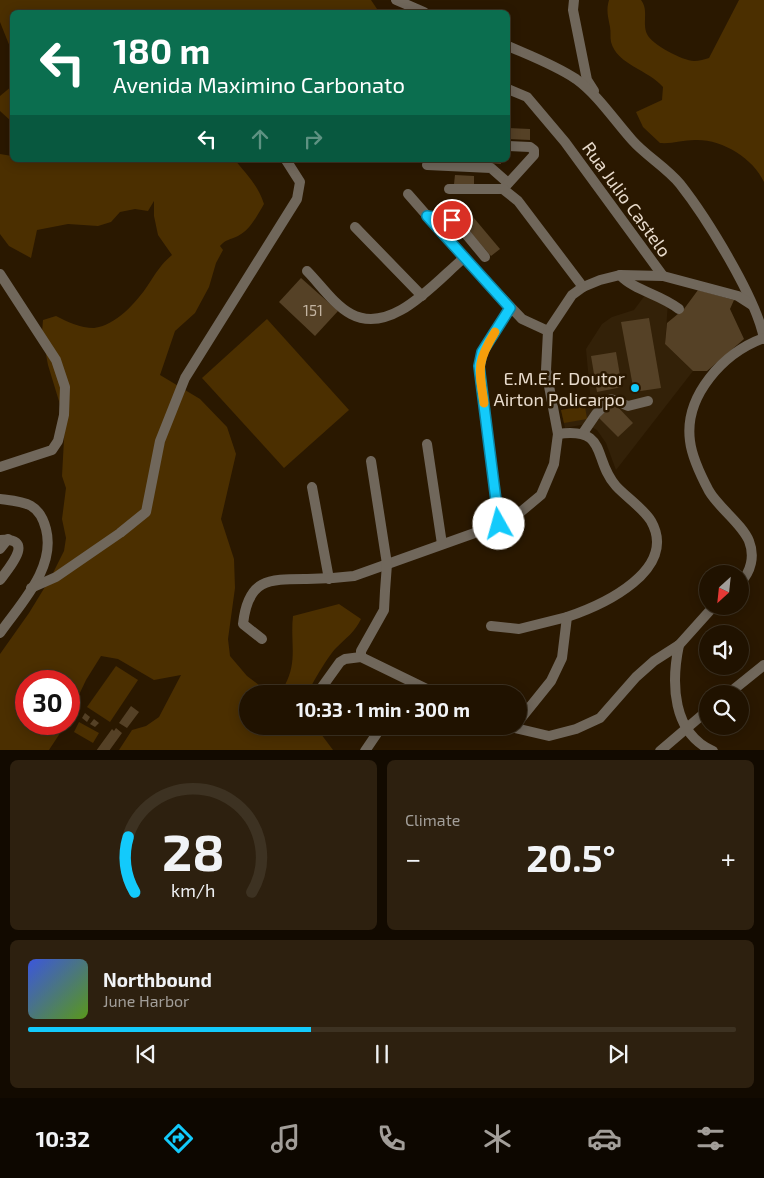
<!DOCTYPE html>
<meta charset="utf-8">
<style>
:root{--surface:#201200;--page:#2d200f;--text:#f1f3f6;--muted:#a29e99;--line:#3d3222;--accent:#13cafb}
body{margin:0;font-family:"Exo 2",sans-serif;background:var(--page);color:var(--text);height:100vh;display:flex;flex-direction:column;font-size:19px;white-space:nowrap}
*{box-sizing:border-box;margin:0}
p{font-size:16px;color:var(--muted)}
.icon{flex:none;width:28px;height:28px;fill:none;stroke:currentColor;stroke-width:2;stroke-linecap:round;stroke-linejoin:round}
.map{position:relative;height:750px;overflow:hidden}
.drawer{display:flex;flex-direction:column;gap:10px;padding:10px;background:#120a00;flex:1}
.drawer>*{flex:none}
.hud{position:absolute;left:10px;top:10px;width:500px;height:152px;border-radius:8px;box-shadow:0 2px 12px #0003,0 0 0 1px var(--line);background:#0b6e4f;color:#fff;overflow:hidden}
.needle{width:32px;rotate:207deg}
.controls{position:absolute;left:699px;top:565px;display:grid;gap:10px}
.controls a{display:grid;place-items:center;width:50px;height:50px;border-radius:50%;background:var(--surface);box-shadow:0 2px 12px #0003,0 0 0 1px var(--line);font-size:25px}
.speed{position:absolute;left:15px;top:670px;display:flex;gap:10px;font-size:25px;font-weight:700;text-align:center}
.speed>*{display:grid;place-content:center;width:65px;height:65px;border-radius:50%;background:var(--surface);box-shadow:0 2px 12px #0003,0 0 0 1px var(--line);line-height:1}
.speed .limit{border:8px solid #d22;background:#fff;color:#111}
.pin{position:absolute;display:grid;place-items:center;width:42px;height:42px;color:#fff;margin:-21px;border:2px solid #fff;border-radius:50%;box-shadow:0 1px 5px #0007}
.me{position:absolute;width:55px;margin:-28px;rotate:353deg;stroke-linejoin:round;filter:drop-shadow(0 0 4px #0008)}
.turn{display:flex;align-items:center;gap:18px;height:105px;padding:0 20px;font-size:22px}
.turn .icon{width:65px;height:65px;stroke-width:2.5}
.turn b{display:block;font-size:35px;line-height:42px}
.lanes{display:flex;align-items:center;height:48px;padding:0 20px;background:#0003;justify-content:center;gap:25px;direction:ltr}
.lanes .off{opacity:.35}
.big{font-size:38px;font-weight:700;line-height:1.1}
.drawer .card{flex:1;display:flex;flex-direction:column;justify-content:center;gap:8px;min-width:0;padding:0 18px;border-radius:8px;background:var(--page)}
.drawer .dial{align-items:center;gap:0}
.dial svg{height:130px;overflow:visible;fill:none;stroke:var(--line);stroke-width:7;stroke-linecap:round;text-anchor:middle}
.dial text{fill:var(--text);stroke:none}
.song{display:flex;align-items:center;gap:15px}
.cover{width:60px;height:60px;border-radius:8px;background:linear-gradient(135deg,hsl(230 70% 55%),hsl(90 70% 35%))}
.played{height:5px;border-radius:2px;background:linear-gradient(90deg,var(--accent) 40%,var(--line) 40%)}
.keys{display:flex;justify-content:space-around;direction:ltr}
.heat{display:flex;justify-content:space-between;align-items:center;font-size:28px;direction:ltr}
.drawer .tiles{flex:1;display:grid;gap:10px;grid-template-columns:1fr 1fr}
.card:last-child{grid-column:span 2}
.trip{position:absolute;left:239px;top:685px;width:288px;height:50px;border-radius:25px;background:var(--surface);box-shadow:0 2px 12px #0003,0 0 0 1px var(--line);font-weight:700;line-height:50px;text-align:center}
.tabs{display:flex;height:80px;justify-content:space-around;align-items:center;background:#0d0700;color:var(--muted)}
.tabs .icon{width:35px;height:35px}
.tabs .current{color:var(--accent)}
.tabs b{font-size:22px;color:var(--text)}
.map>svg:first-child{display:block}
</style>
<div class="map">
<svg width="764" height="751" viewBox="0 0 764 751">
<rect width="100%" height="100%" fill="#2a1800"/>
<polygon fill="#332108" points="646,294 668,302 665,344 693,371 616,470 606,443 597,430 586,424 565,428 561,410 591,404 586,349 602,324 612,317 634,310"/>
<g fill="#4b2f00">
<polygon points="0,0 371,0 379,12 12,12 12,52 0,22"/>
<path d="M609 0H641C649 10 642 23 647 34 651 44 683 61 694 61 699 61 705 59 709 58L739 0H764V182C753 158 722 139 695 140 683 140 672 144 660 143L643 127 636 112 662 100 663 87C649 70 617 65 611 42 610 37 611 32 610 27 608 16 606 10 609 0Z"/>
<polygon points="12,86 12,122 0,111 0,96"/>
<path d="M0 154 12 156V160H235C247 175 258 185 264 204 257 216 250 230 238 236 230 240 226 239 220 246L223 250 216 263 209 287 195 313 175 331 160 375 200 399 227 427 236 454 221 519 234 559 235 588 228 639 230 656 247 676 259 685 272 689 285 685C298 660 290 642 293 616L339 604 361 619C355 632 346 638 336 648 329 655 311 684 308 694H248V726H315L333 750H119L132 730 146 726 159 717 181 675 154 680 118 659 101 656 86 680 69 716V681H26V724H66L49 750H0V654L29 613 51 577 64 551 66 538 62 519 66 488 62 476 65 421 48 365 42 333 43 320 56 316C68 322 80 328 94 328 115 326 137 302 148 285 156 273 161 264 172 255L158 235 154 216V201L148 211 135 209 120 212 111 222 98 226 68 224 37 230 31 258 9 246 0 234Z"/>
<polygon points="267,319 349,410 284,468 202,378"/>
<polygon points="585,406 587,419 564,423 561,410"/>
<polygon points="116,666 138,680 110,722 87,707"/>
<polygon points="79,722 99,733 93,743 74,732"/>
</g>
<g fill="#554126">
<polygon points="508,128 530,129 530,140 508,139"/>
<polygon points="442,160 501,160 501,164"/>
<polygon points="455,175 474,176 474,185 454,184"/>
<polygon points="468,211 500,249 491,256 459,219"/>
<polygon points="301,278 338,311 315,336 279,302"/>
<polygon points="698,290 734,300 730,309 744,339 707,371 693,371 665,344 667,323 684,309"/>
<polygon points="649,318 661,388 634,392 621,322"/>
<polygon points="616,352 622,387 597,392 591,356"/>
<polygon points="614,403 633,423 618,437 599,418"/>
<polygon points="131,706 139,712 127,728 119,723"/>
<polygon points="85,713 90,717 87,722 82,718"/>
<polygon points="94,719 99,723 95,727 90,724"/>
<polygon points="116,728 122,733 109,751 96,751 112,729 114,731"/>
</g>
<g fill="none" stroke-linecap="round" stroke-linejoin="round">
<g stroke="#70675b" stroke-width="10">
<polyline points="396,0 424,12"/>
<polyline points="574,0 573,10 587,80 594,91"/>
<path d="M508 46C531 56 555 65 576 79 598 95 614 120 632 140 646 156 666 167 680 184 706 217 757 299 764 339"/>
<polyline points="508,89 527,97 565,142 663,276"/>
<polyline points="427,165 491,168 508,183"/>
<polyline points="504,188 534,155 534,150 530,147 508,146"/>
<polyline points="449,189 503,189"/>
<polyline points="503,189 518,201 583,287"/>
<polyline points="408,194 464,258"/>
<polyline points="427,216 456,222 485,257"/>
<polyline points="355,227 422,296"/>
<path d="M307 271C320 284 334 305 351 314 392 336 436 281 464 258L522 319 548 331"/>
<polyline points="0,274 56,360 65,387 64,415 58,441 52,450 0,467"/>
<path d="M620 275C635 291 660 294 679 309"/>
<polyline points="583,433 596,414 611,399 628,406 648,401"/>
<polyline points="427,444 442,544"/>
<polyline points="312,487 329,579"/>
<path d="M0 499C24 502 39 502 46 529 56 568 21 603 0 633"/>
<polyline points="499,524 479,366 482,352 510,308"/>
<path d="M0 540C36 537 10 567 0 580"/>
<polyline points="0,549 8,539"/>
<path d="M740 583C751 572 755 556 749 541 742 524 719 508 709 491 701 476 692 458 690 441 684 396 723 353 764 338"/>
<polyline points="31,588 56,577 120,533 146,512 160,441 185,378 297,199 300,182 286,160"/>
<polyline points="491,626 519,629 567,617"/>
<path d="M262 639 243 624C248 578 269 579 307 579 323 579 338 578 354 576L511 520 541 495 554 464 558 434 546 370 548 331 572 295 583 287 600 280 620 275 663 276 738 296 752 305"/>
<path d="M679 645C671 683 672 733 713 751"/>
<polyline points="361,657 361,651 384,610 385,591 387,564 371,461"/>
<polyline points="317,694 340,662 345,659 361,657 437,694"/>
<polyline points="406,694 413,683"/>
<polyline points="728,694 764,665"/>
<path d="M518 722 551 681 562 658 567 617C603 605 679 570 651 521 643 508 626 497 616 486 592 459 609 427 558 434"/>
<polyline points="507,726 549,736 576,729 600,718 636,677 654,661 679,645 714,606"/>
<polyline points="365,751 382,726"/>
<polyline points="660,751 708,710"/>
</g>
</g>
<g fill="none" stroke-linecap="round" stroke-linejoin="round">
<defs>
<polyline id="route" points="452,220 427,216 510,308 482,352 479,366 499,524"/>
</defs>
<use href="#route" stroke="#0c83a3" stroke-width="12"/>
<use href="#route" stroke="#13cafb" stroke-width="9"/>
<path stroke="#f59e0b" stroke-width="9" d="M484 403C479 369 476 363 495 332"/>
</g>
<circle fill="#13cafb" stroke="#2a1800" stroke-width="2" cx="635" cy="388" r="5"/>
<g text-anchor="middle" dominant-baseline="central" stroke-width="5" stroke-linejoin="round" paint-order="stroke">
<g font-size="15" fill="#c3b4a2">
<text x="313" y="310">151</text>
</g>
<g font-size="18" fill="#e8dbcc" stroke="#2a1800">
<text transform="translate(627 199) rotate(54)">Rua Julio Castelo</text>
</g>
<g font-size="18" fill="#e8dbcc" stroke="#2a1800" text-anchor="end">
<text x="625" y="378">E.M.E.F. Doutor<tspan x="625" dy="21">Airton Policarpo</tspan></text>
</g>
</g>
</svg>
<div class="controls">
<a><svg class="needle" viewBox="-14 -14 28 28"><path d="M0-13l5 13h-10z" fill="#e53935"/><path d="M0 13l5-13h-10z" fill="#a29e99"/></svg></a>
<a><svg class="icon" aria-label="sound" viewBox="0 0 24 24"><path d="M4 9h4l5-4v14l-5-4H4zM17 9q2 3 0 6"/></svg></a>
<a><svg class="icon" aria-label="search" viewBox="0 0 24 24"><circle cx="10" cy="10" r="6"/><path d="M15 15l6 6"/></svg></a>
</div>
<div class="speed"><div class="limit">30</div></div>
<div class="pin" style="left:452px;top:220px;background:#d93025"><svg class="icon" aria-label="arrive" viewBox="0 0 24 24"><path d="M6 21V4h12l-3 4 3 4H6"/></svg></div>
<svg class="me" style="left:499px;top:524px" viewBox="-20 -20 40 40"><circle r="19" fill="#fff"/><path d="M0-13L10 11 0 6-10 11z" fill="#13cafb"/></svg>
<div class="trip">10:33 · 1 min · 300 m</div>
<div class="hud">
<div class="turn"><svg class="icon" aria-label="left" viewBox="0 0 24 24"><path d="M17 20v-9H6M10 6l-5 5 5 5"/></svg><div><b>180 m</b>Avenida Maximino Carbonato</div></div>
<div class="lanes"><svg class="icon" aria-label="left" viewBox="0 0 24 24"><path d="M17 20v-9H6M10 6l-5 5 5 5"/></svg><svg class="icon off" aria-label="ahead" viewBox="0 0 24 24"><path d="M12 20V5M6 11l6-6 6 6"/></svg><svg class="icon off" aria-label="right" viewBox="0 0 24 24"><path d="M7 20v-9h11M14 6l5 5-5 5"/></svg></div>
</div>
</div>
<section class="drawer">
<div class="tiles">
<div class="card dial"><svg viewBox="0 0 100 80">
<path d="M14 69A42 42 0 1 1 86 69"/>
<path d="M14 69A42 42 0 0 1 10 35" stroke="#13cafb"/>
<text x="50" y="56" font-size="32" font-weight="700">28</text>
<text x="50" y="72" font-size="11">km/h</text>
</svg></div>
<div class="card"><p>Climate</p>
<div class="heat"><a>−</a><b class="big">20.5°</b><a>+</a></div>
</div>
<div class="card">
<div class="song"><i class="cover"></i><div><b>Northbound</b><p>June Harbor</p></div></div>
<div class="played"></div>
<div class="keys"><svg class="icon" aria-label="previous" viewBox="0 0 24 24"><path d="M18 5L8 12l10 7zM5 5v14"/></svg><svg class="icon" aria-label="pause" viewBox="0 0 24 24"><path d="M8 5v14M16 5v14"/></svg><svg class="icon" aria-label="next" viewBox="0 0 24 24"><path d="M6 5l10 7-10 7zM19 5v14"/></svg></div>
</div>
</div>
</section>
<nav class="tabs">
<b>10:32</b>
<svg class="icon current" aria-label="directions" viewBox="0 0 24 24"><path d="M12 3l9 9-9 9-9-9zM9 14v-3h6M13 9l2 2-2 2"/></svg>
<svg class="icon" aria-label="music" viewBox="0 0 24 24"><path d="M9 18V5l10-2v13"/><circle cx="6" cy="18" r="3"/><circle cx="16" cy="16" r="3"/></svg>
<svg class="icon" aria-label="phone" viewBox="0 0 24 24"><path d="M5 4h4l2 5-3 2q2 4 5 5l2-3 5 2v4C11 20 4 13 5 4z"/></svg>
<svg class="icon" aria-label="climate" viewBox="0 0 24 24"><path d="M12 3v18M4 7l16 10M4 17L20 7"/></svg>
<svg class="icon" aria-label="car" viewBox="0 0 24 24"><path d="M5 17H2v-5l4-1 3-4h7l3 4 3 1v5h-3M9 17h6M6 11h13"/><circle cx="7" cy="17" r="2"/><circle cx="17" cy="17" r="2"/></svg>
<svg class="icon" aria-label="filters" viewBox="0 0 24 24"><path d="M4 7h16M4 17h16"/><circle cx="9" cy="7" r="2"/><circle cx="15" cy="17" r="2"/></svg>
</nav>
